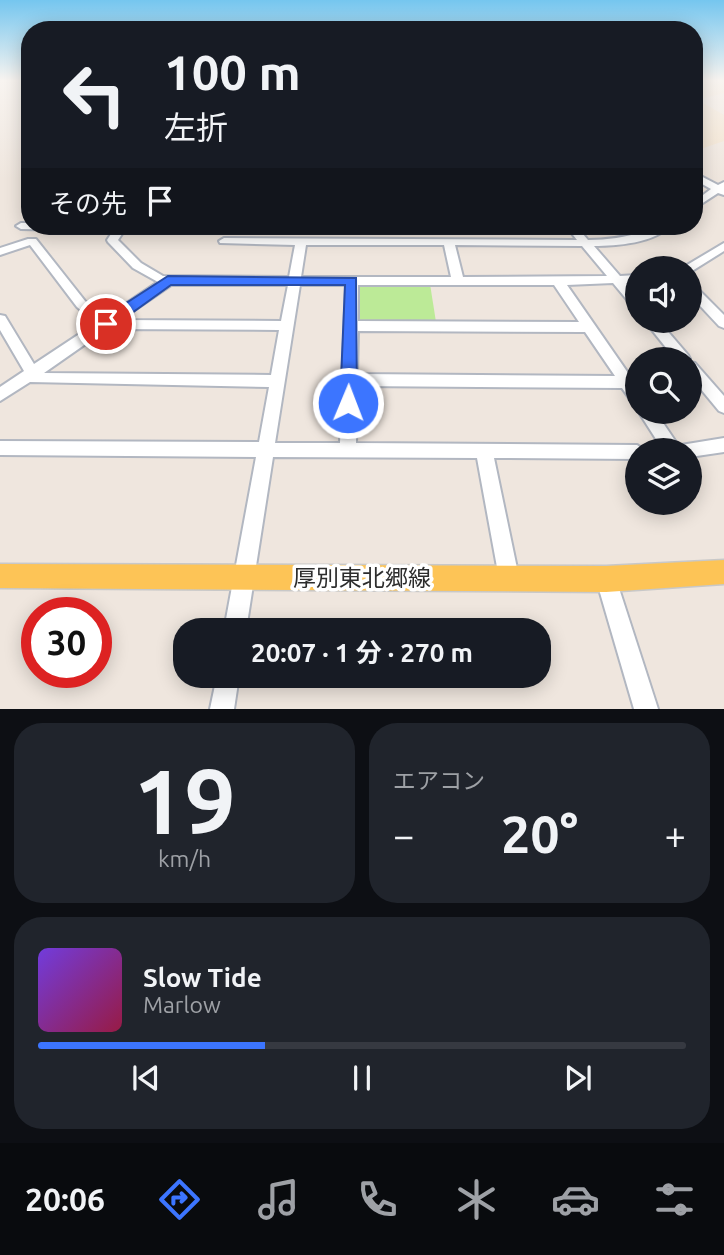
<!DOCTYPE html>
<html lang="ja">
<meta charset="utf-8">
<style>
:root{--surface:#171b24;--page:#20242c;--text:#f1f3f6;--muted:#9ea1a6;--line:#363941;--accent:#3c75ff}
body{margin:0;font-family:Ubuntu,"Noto Sans JP",sans-serif;background:var(--page);color:var(--text);height:100vh;display:flex;flex-direction:column;font-size:26px;white-space:nowrap}
*{box-sizing:border-box;margin:0}
p{font-size:23px;color:var(--muted)}
.icon{flex:none;width:38px;height:38px;fill:none;stroke:currentColor;stroke-width:2;stroke-linecap:round;stroke-linejoin:round}
.map{position:relative;height:709px;overflow:hidden}
.drawer{display:flex;flex-direction:column;gap:14px;padding:14px;background:#0d0f14;flex:1}
.drawer>*{flex:none}
.hud{position:absolute;left:21px;top:21px;width:682px;height:214px;border-radius:28px;box-shadow:0 4px 18px #0003;background:#171b24;color:var(--text);overflow:hidden}
.buttons{position:absolute;left:625px;top:256px;display:grid;gap:14px}
.buttons a{display:grid;place-items:center;width:77px;height:77px;border-radius:50%;background:var(--surface);box-shadow:0 4px 18px #0003;font-size:35px}
.speed{position:absolute;left:21px;top:597px;display:flex;gap:14px;font-size:35px;font-weight:700;text-align:center}
.speed>*{display:grid;place-content:center;width:91px;height:91px;border-radius:50%;background:var(--surface);box-shadow:0 4px 18px #0003;line-height:1}
.speed .limit{border:10px solid #d22;background:#fff;color:#111}
.pin{position:absolute;display:grid;place-items:center;width:60px;height:60px;color:#fff;margin:-30px;border:4px solid #fff;border-radius:50%;box-shadow:0 2px 7px #0007}
.me{position:absolute;width:77px;margin:-38px;rotate:1deg;stroke-linejoin:round;filter:drop-shadow(0 0 5px #0008)}
.turn{display:flex;align-items:center;gap:24px;height:147px;padding:0 28px;font-size:32px}
.turn .icon{width:91px;height:91px;stroke-width:2.5}
.turn b{display:block;font-size:49px;line-height:60px}
.then{display:flex;align-items:center;height:66px;padding:0 28px;background:#0003;gap:14px;font-size:26px}
.big{font-size:52px;font-weight:700;line-height:1.1}
.drawer .card{flex:1;display:flex;flex-direction:column;justify-content:center;gap:10px;min-width:0;padding:0 24px;border-radius:28px;background:var(--page)}
.drawer .dial{align-items:center;gap:0}
.dial b{font-size:91px;line-height:1}
.song{display:flex;align-items:center;gap:21px}
.cover{width:84px;height:84px;border-radius:10px;background:linear-gradient(135deg,hsl(260 70% 55%),hsl(340 70% 35%))}
.played{height:7px;border-radius:4px;background:linear-gradient(90deg,var(--accent) 35%,var(--line) 35%)}
.keys{display:flex;justify-content:space-around;direction:ltr}
.heat{display:flex;justify-content:space-between;align-items:center;font-size:38px;direction:ltr}
.drawer .tiles{flex:1;display:grid;gap:14px;grid-template-columns:1fr 1fr}
.card:last-child{grid-column:span 2}
.trip{position:absolute;left:173px;top:618px;width:378px;height:70px;border-radius:28px;background:var(--surface);box-shadow:0 4px 18px #0003;font-weight:700;line-height:70px;text-align:center}
.tab-bar{display:flex;height:112px;justify-content:space-around;align-items:center;background:#090b0e;color:var(--muted)}
.tab-bar .icon{width:49px;height:49px}
.tab-bar .selected{color:var(--accent)}
.tab-bar b{font-size:32px;color:var(--text)}
.map>svg:first-child{display:block}
</style>
<div class="map">
<svg width="724" height="709" viewBox="0 0 724 709">
<rect width="100%" height="100%" fill="#efe6de"/>
<polygon fill="#f2e2cd" points="695,80 724,80 724,93 698,100 724,115 724,141 695,151"/>
<polygon fill="#bcea97" points="356,284 430,284 436,322 354,321"/>
<g fill="none" stroke-linecap="round" stroke-linejoin="round">
<defs>
<g id="minor">
<polygon points="695,173 718,185 724,182 724,195 718,193 695,208 695,201 711,189 695,180"/>
<path d="M30 223V226H125L126 228 118 240 141 263 163 276 289 277 295 245 220 243 219 241 224 238 577 240 566 226H576L588 240C608 240 625 237 644 232 654 230 659 226 670 226 654 243 617 246 594 246L620 276 637 275V283H626L637 296V308L633 307 613 283 567 285 637 386V404L632 402 622 388 357 386 356 443 637 445 644 450H637V459L494 458 519 578 516 585 509 588 502 585 499 578 477 458 273 457 246 630H224L256 457 0 455V441L259 442 269 387 30 382 0 401V387L24 371 0 330V315L5 316 34 364 96 323 77 307 30 245 0 255V248L28 239H36L85 301 106 317 158 282 133 268 108 242 107 240 113 231 21 229 16 226 21 223ZM306 245H444L451 277H301ZM455 245 582 246 607 276 463 277ZM171 285H288L281 321 120 320ZM300 285H346L340 443H275ZM358 285H554L579 322 358 321ZM107 329 279 330 271 375 44 373ZM358 331 585 332 615 376 357 374Z"/>
<polygon points="724,243 724,251 692,271 690,271 690,268 682,268"/>
<polygon points="690,284 694,285 724,315 724,328 719,326 690,295"/>
<polygon points="644,320 658,320 688,355 690,359 690,360 675,359"/>
<polygon points="690,362 695,363 724,396 724,413 719,411 690,376"/>
<polygon points="638,411 655,411 680,448 681,445 724,438 724,452 690,457 690,450 663,450"/>
<polygon points="606,569 613,572 616,579 658,709 634,709 596,579 599,572"/>
<polygon points="217,676 239,676 234,709 210,709"/>
</g>
<polygon id="major" points="724,560 724,584 606,592 0,588 0,564 606,566"/>
</defs>
<use href="#minor" stroke="#b2b7c1" stroke-width="4"/>
<use href="#major" stroke="#c8c8c8" stroke-width="3"/>
<use href="#minor" fill="#fff" fill-rule="evenodd"/>
<use href="#major" fill="#fdc456" fill-rule="evenodd"/>
</g>
<linearGradient id="sky" x2="0" y2="1"><stop stop-color="#75c6ef"/><stop offset="0.45" stop-color="#f8f4f0"/><stop offset="1" stop-color="#f8f4f0" stop-opacity="0"/></linearGradient>
<rect width="724" height="179" fill="url(#sky)"/>
<polygon fill="#3c75ff" stroke="#274ca6" stroke-width="2" points="168,276 356,278 357,403 354,408 342,408 340,403 345,285 171,285 111,328 100,328 98,324 100,320"/>
<g text-anchor="middle" dominant-baseline="central" stroke-width="7" stroke-linejoin="round" paint-order="stroke">
<g font-size="23" fill="#2d2d2d" stroke="#fff">
<text x="362" y="577">厚別東北郷線</text>
</g>
</g>
</svg>
<div class="buttons">
<a><svg class="icon" aria-label="sound" viewBox="0 0 24 24"><path d="M4 9h4l5-4v14l-5-4H4zM17 9q2 3 0 6"/></svg></a>
<a><svg class="icon" aria-label="search" viewBox="0 0 24 24"><circle cx="10" cy="10" r="6"/><path d="M15 15l6 6"/></svg></a>
<a><svg class="icon" aria-label="layers" viewBox="0 0 24 24"><path d="M12 4l9 5-9 5-9-5zM3 14l9 5 9-5"/></svg></a>
</div>
<div class="speed"><div class="limit">30</div></div>
<div class="pin" style="left:106px;top:324px;background:#d93025"><svg class="icon" aria-label="arrive" viewBox="0 0 24 24"><path d="M6 21V4h12l-3 4 3 4H6"/></svg></div>
<svg class="me" style="left:348px;top:403px" viewBox="-20 -20 40 40"><circle r="17" fill="#3c75ff" stroke="#fff" stroke-width="3"/><path d="M0-11L8 9 0 5-8 9z" fill="#fff"/></svg>
<div class="trip">20:07 · 1 分 · 270 m</div>
<div class="hud">
<div class="turn"><svg class="icon" aria-label="left" viewBox="0 0 24 24"><path d="M17 20v-9H6M10 6l-5 5 5 5"/></svg><div><b>100 m</b>左折</div></div>
<div class="then">その先<svg class="icon" aria-label="arrive" viewBox="0 0 24 24"><path d="M6 21V4h12l-3 4 3 4H6"/></svg></div>
</div>
</div>
<section class="drawer">
<div class="tiles">
<div class="card dial"><b>19</b><p>km/h</p></div>
<div class="card"><p>エアコン</p>
<div class="heat"><a>−</a><b class="big">20°</b><a>+</a></div>
</div>
<div class="card">
<div class="song"><i class="cover"></i><div><b>Slow Tide</b><p>Marlow</p></div></div>
<div class="played"></div>
<div class="keys"><svg class="icon" aria-label="previous" viewBox="0 0 24 24"><path d="M18 5L8 12l10 7zM5 5v14"/></svg><svg class="icon" aria-label="pause" viewBox="0 0 24 24"><path d="M8 5v14M16 5v14"/></svg><svg class="icon" aria-label="next" viewBox="0 0 24 24"><path d="M6 5l10 7-10 7zM19 5v14"/></svg></div>
</div>
</div>
</section>
<nav class="tab-bar">
<b>20:06</b>
<svg class="icon selected" aria-label="directions" viewBox="0 0 24 24"><path d="M12 3l9 9-9 9-9-9zM9 14v-3h6M13 9l2 2-2 2"/></svg>
<svg class="icon" aria-label="music" viewBox="0 0 24 24"><path d="M9 18V5l10-2v13"/><circle cx="6" cy="18" r="3"/><circle cx="16" cy="16" r="3"/></svg>
<svg class="icon" aria-label="phone" viewBox="0 0 24 24"><path d="M5 4h4l2 5-3 2q2 4 5 5l2-3 5 2v4C11 20 4 13 5 4z"/></svg>
<svg class="icon" aria-label="climate" viewBox="0 0 24 24"><path d="M12 3v18M4 7l16 10M4 17L20 7"/></svg>
<svg class="icon" aria-label="car" viewBox="0 0 24 24"><path d="M5 17H2v-5l4-1 3-4h7l3 4 3 1v5h-3M9 17h6M6 11h13"/><circle cx="7" cy="17" r="2"/><circle cx="17" cy="17" r="2"/></svg>
<svg class="icon" aria-label="filters" viewBox="0 0 24 24"><path d="M4 7h16M4 17h16"/><circle cx="9" cy="7" r="2"/><circle cx="15" cy="17" r="2"/></svg>
</nav>
